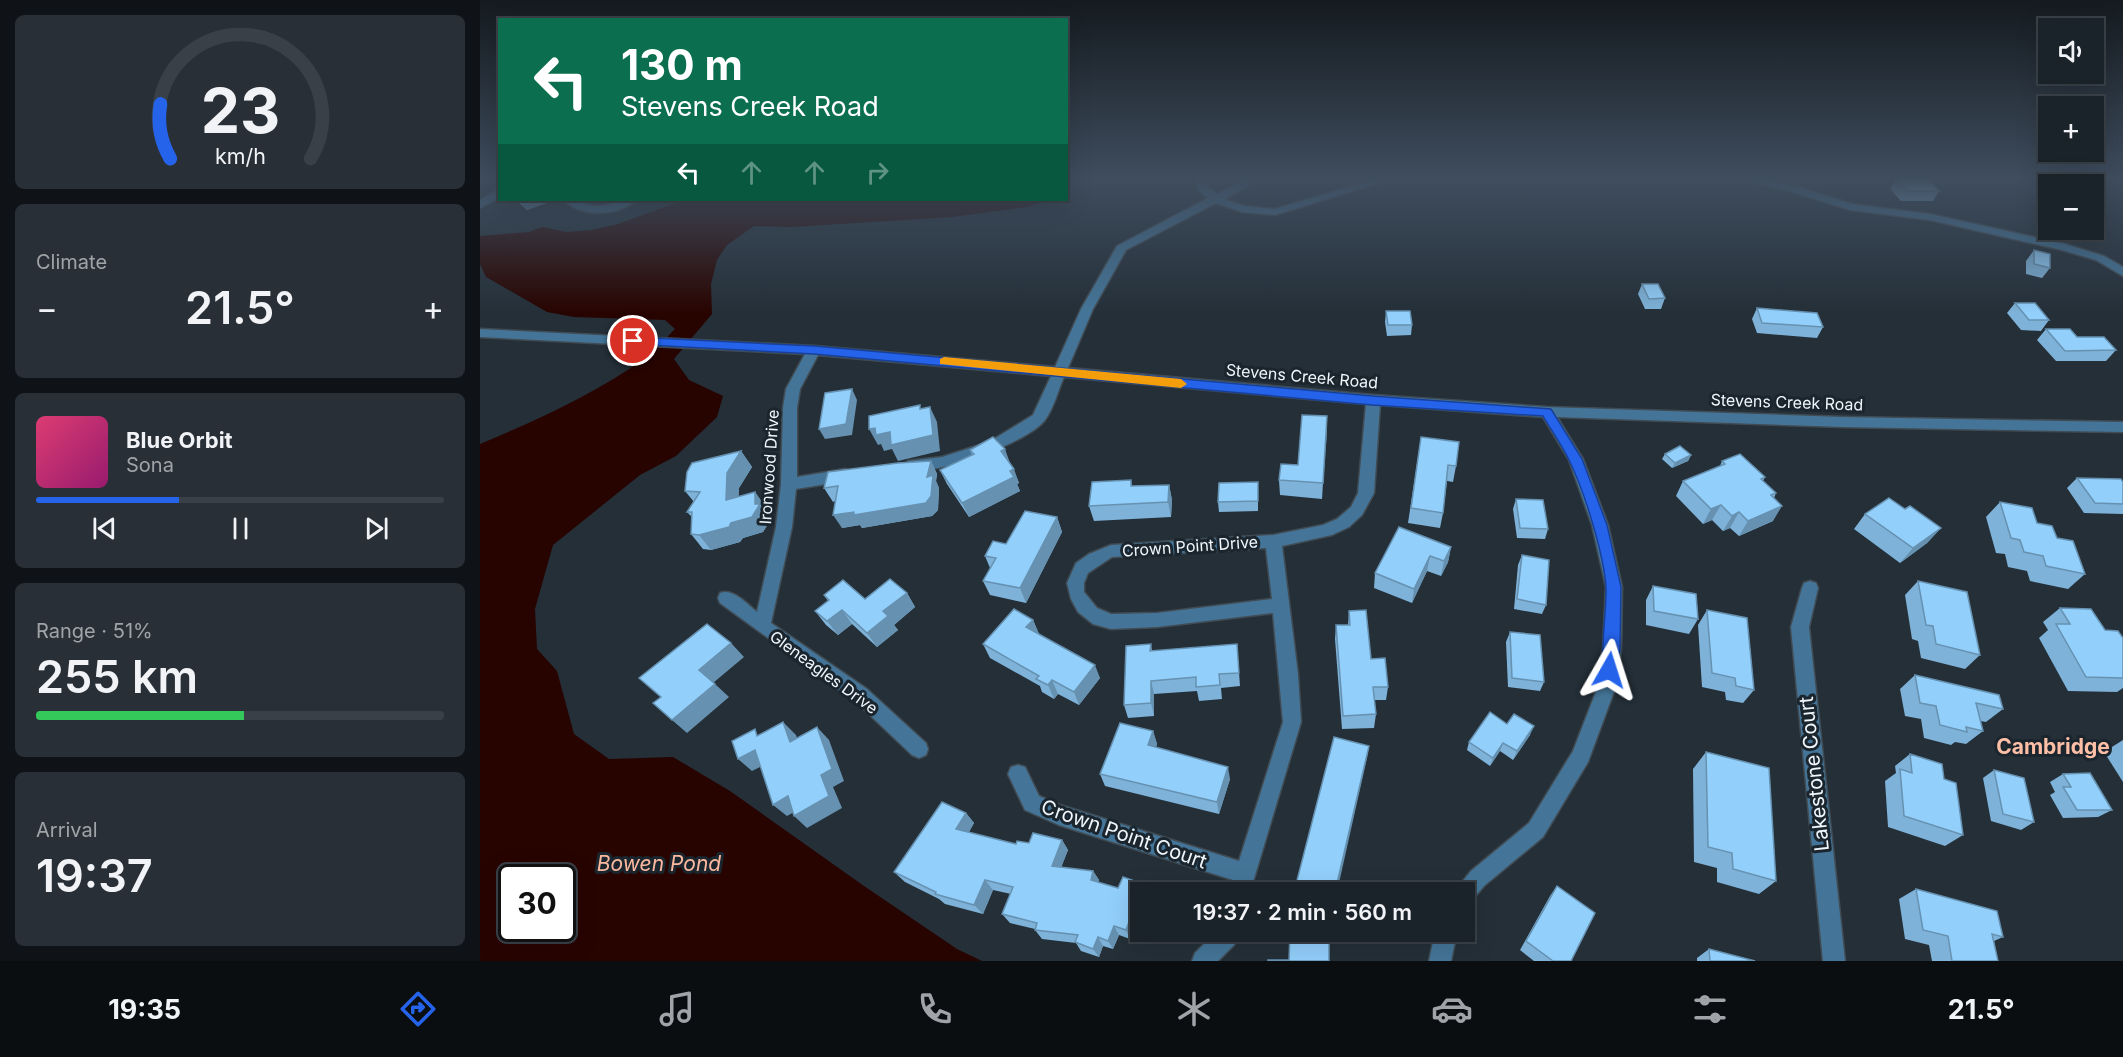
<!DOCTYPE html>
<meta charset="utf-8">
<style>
:root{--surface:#1b232a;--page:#282f36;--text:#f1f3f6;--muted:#a0a4a8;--line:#394047;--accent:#2563eb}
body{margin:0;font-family:Inter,sans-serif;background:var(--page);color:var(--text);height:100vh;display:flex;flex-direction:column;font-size:22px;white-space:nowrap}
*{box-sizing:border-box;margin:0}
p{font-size:20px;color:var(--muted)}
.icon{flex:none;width:33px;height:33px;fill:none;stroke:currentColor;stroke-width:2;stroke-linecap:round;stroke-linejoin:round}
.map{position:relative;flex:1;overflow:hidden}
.drawer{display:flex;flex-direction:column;gap:15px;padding:15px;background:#0f1317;width:480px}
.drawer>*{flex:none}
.banner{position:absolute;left:18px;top:18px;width:570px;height:183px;border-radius:0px;box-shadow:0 6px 24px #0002,0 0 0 2px var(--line);background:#0b6e4f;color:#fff;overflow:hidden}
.tools{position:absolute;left:1558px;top:18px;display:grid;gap:12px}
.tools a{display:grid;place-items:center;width:66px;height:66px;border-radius:0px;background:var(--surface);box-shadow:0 6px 24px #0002,0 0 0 2px var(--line);font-size:30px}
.speed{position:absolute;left:18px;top:864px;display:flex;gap:12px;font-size:30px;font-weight:700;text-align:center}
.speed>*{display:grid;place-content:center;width:78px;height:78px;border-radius:50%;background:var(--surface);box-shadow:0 6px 24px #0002,0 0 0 2px var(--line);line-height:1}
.speed .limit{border:3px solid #111;border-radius:9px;background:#fff;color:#111}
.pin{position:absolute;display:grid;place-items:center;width:51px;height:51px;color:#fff;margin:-26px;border:3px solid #fff;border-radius:50%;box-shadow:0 2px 6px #0007}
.me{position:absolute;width:66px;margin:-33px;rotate:6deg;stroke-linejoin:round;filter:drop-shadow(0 0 4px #0008)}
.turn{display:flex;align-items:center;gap:21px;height:126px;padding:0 24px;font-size:27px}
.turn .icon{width:78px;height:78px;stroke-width:2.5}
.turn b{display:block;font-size:42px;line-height:51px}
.lanes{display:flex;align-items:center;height:57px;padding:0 24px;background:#0003;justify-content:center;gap:30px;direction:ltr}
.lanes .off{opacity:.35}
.big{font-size:45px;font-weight:600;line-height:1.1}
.drawer .card{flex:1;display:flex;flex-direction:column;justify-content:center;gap:9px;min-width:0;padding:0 21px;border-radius:9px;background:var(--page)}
.drawer .dial{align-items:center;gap:0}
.dial svg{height:156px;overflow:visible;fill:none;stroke:var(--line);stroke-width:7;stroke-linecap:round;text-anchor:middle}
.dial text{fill:var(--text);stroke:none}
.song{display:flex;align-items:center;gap:18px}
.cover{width:72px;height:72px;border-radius:9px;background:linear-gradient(135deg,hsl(340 70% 55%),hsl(320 70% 35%))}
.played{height:6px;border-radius:3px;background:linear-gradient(90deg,var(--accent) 35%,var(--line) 35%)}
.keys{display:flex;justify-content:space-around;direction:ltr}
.heat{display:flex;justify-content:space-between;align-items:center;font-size:33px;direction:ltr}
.charge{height:9px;border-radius:4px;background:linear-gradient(90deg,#34c759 51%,var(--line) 0)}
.trip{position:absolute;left:650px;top:882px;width:345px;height:60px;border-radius:0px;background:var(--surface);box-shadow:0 6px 24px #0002,0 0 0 2px var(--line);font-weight:600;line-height:60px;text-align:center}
.tab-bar{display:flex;height:96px;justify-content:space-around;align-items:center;background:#0b0e11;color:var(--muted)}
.tab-bar .icon{width:42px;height:42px}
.tab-bar .selected{color:var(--accent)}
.tab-bar b{font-size:27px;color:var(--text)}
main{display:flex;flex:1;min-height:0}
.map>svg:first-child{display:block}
</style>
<main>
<section class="drawer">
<div class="card dial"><svg viewBox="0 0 100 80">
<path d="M14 69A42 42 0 1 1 86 69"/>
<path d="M14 69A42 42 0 0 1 9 41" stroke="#2563eb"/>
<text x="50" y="56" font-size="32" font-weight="700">23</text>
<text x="50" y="72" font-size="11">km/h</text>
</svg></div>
<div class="card"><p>Climate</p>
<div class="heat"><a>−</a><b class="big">21.5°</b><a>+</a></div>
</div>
<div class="card">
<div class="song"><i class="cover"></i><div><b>Blue Orbit</b><p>Sona</p></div></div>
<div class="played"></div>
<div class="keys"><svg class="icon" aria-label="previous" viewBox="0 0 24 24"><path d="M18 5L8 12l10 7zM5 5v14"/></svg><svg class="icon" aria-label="pause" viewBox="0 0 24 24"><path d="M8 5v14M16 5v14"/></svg><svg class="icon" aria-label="next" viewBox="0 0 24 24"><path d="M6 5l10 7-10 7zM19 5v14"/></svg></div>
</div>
<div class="card"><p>Range · 51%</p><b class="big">255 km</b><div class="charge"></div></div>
<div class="card"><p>Arrival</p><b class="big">19:37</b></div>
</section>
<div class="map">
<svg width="1643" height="961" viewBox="0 0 1643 961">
<rect width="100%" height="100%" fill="#242f38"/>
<path fill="#280400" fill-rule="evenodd" d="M204 200H567L548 207 472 217 312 227 274 226 247 245 237 260 231 284 232 314 194 359 209 380 243 396 237 417 196 456 160 475 73 545 55 609 57 649 77 671 94 734 129 759 193 757 250 791 384 886 477 949 502 961H0V444C55 421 117 393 165 358 176 350 186 338 195 329L185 320 94 317 67 312 6 277 0 264V236L49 232 62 227 87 232 112 230 138 224ZM32 878H82V928H32Z"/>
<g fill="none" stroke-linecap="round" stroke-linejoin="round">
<defs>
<g id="minor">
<path d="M714 179H724L728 187 737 194 766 179H779L745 199 764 206 795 209 896 179H912L795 215 762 212 736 203 646 250 613 309 588 368 893 395 1067 407 1363 417 1643 422V432L1363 427 1077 417 1103 459 1128 525 1142 587 1141 650 1135 689 1108 762 1063 837 1005 885 991 901 984 905V892H974L991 871 1049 823 1093 751 1117 689 1123 650 1126 587 1112 525 1089 460 1063 417 900 405 894 493 882 515 869 527 852 535 802 546 818 675 821 722 770 892H750L753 880 579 825 545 810 528 774 531 767 538 765 545 767 559 796 580 805 759 861 803 722 793 613 677 627 631 629 613 624 598 612 591 599 587 583 596 563 609 554 631 545 793 535 843 525 857 519 871 507 878 493 886 404 584 377C578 390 574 408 565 420 549 442 454 477 428 469L426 465 428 461 462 457 509 442 553 415 571 376 338 355 320 389 317 408V477L365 469 370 471 372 475 370 479 365 481 316 489 312 527 291 623 387 689 446 743 448 749 446 755 439 758 432 755 375 701 240 603 238 598 240 593C253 588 267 604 277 612L296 527 301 484 303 408 306 389 325 354 0 337V329L334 346 575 367 601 309 637 246 728 198 719 191ZM786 548 792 599 677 613 631 614 617 608 604 592V583L608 573 632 557Z"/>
<polygon points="1266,179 1284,179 1319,187 1372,204 1450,214 1585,244 1624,256 1643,267 1643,276 1616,260 1582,250 1450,220 1370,210 1316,193 1267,181"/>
<polygon points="20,189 20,197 0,208 0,200"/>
<path d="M84 200C96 199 105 206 117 206 131 205 143 199 156 200 139 216 101 218 84 200Z"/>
<polygon points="1330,581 1336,583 1338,588 1329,627 1365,961 1343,961 1311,627 1322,588 1324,583"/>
<polygon points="736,932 758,932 754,945 738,961 712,961 715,953"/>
<polygon points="955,932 977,932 971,961 949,961"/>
</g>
</defs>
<use href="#minor" stroke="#404b53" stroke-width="3"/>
<use href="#minor" fill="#447598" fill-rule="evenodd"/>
</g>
<g fill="#7eb2d8">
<polygon points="1416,179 1459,191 1453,201 1421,201 1410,189"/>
<polygon points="36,200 75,200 47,210"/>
<polygon points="1554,250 1570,268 1562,278 1546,274 1546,261"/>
<polygon points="1162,284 1185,298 1181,309 1165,309 1158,294"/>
<polygon points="1535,303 1569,320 1561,331 1541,330 1527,313"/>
<polygon points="1277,308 1343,327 1337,338 1277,333 1272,319"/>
<polygon points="906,311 932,325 931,335 907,336 905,322"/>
<polygon points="1566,329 1597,337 1636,350 1626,361 1576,361 1557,340"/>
<polygon points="847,416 842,499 800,495 799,480 818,465"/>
<polygon points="941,437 976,466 973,482 967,481 963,513 960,528 928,523"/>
<polygon points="490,450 530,463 539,483 537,484 540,491 489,517 467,484 460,470 492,455"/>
<polygon points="261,451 272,467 259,488 258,497 275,492 286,508 286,512 291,519 283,532 263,538 260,542 231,550 223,549 211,534 212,517 207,512 214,502 205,491"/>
<polygon points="1185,454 1211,455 1208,461 1192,468 1182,459"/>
<polygon points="451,461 457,474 456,481 459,488 458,510 452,516 382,528 380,525 362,528 355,501 353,502 344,488"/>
<polygon points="1242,461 1285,477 1283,481 1296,493 1294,498 1293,521 1259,536 1250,528 1243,531 1232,520 1223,524 1196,496 1203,481 1240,466"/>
<polygon points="1597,478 1643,482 1643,514 1604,513 1587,488"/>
<polygon points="651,480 652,486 689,485 692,500 691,517 614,521 609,506"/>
<polygon points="778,482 778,511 739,512 738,502"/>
<polygon points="1036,499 1068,529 1065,539 1037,538 1033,509"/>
<polygon points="1520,502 1557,523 1577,538 1605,574 1588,589 1550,581 1547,571 1528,567 1525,554 1516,553 1506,517"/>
<polygon points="1425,509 1461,528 1447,543 1420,563 1374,529 1385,514"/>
<polygon points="577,517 582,532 546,603 510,595 503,581 510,568 505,556"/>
<polygon points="971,547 968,562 961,576 947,571 932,603 894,588 895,573"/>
<polygon points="1042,555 1066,605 1062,614 1034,609 1038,565"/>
<polygon points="1438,581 1500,655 1485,669 1441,658 1438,641 1432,639 1425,595"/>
<polygon points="1173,586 1218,619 1209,634 1166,625 1166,600"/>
<polygon points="427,593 435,607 414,625 418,630 397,647 372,624 358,635 346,625 335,611 348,601 344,595 385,599"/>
<polygon points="1580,608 1625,630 1643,638 1643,688 1637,692 1588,691 1559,638 1568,630 1563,622"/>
<polygon points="1227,610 1274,690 1263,703 1246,700 1245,692 1222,687 1218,625"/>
<polygon points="869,611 891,659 908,687 906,700 894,700 896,714 894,728 862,729 855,639 856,625 868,625"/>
<polygon points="553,620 559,634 620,678 599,705 578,694 574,699 562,692 560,686 510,658 503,644"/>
<polygon points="1030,632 1064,682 1060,691 1028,687 1026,642"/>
<polygon points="671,644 672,651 757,644 760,686 741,688 742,699 719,701 717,691 674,694 674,716 648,718 644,705"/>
<polygon points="1435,675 1523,709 1506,722 1500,721 1503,731 1486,744 1475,742 1471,745 1444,738 1441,719 1425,716 1420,689"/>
<polygon points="1027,724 1050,735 1033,760 1020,751 1010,766 987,750 989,742"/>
<polygon points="673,731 677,744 676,747 750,779 739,814 625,786 620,774"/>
<polygon points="1643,740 1643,782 1624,752"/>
<polygon points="1226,752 1296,881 1279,894 1237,882 1237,868 1214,862 1213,769"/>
<polygon points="1430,754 1464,779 1483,835 1465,846 1408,827 1405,781 1416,773 1415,766"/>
<polygon points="1514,770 1554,822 1541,830 1511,821 1503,778"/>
<polygon points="1583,774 1632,810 1618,817 1583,818 1570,795 1575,792 1570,782"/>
<polygon points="486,813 494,823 489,832 536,844 582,840 588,850 581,867 613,871 619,880 618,882 638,888 660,892 660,913 650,939 639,935 633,949 623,946 619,957 601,951 596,943 562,939 555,930 555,929 530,923 522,914 531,894 513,890 503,914 465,904 459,899 425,882 414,872"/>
<polygon points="1077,886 1091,961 1054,961 1040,950 1070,896"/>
<polygon points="1436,889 1523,937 1514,941 1518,961 1452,961 1449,945 1425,939 1419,899"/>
<polygon points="1229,949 1275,961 1217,961 1217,958"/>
</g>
<g fill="#6691b0">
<polygon points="39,200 75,200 47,210"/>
<polygon points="372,389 377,400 372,435 345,439 339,429"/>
<polygon points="450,407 457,422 460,451 418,461 412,449 404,451 401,444 398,445 389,429"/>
<polygon points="847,416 847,432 842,499 843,483"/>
<polygon points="525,449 530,463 526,466 521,451"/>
<polygon points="261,451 272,467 259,488 258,515 246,500 247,473"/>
<polygon points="1211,455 1208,461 1192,468 1195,463"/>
<polygon points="451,461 457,474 456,481 459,488 458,510 452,516 382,528 380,525 362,528 353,515 447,477"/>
<polygon points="534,469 539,483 537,484 540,491 489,517 482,503"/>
<polygon points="689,485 692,500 691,517 688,502"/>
<polygon points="275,492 286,508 286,512 291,519 283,532 263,538 260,542 231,550 219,535 251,523 275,504"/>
<polygon points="1241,505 1232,520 1223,524 1231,509"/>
<polygon points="1302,506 1293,521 1259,536 1268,521"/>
<polygon points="1259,512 1250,528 1243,531 1252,516"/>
<polygon points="577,517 582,532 546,603 540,588"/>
<polygon points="1461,528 1447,543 1420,563 1433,548"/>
<polygon points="971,547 968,562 961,576 964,561"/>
<polygon points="950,556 947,571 932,603 934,589"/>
<polygon points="427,593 435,607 414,625 418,630 397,647 387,633 403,611"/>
<polygon points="362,610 372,624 358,635 347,621"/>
<polygon points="553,620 559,634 546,627"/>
<polygon points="251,643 264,657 233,683 219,670"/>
<polygon points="615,665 620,678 599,705 594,692"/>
<polygon points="572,680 578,694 574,699 568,685"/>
<polygon points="671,681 674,694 674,716 671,703"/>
<polygon points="235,684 249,697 207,733 192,720"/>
<polygon points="303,722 316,735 322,754 310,742"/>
<polygon points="1054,726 1050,735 1033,760 1037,751"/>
<polygon points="337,727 349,740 364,781 353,787 362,808 327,828 314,816 341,775"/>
<polygon points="673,731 677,744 672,757 668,745"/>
<polygon points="1023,743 1020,751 1010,766 1013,758"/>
<polygon points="889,746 887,758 857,892 855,892"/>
<polygon points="275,750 288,763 272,771 258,759"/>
<polygon points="748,767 750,779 739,814 737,802"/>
<polygon points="308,796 321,808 307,816 293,805"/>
<polygon points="486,813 494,823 484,840 476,829"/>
<polygon points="582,840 588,850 578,876 572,866"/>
<polygon points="613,871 619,880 616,889 611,880"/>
<polygon points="505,880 513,890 503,914 494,905"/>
<polygon points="663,884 667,892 660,892"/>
<polygon points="660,893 660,913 650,939 646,930"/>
<polygon points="634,926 639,935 633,949 628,941"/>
<polygon points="618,937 623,946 619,957 613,949"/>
</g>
<g fill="#92cffb" stroke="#6691b0" stroke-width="1.5">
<polygon points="1416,179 1448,179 1459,191 1426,191"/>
<polygon points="1554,250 1570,254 1570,268 1554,264"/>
<polygon points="1162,284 1178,284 1185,298 1169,299"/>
<polygon points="1535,303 1555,303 1569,320 1549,320"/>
<polygon points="1277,308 1337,313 1343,327 1282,323"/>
<polygon points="906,311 930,311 932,325 908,325"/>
<polygon points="1566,329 1590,329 1597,337 1624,337 1636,350 1585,351"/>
<polygon points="372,389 366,424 339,429 345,393"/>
<polygon points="440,405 440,409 450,407 453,435 411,445 410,432 396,435 395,428 389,429 389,416"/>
<polygon points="822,415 847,416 843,483 799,480 801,464 818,465"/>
<polygon points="513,437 525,449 521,451 534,469 530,471 534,477 482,503 460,470 494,454 490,450"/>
<polygon points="941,437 979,442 976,466 968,465 963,513 931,508"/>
<polygon points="1200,446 1211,455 1195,463 1185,454"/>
<polygon points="261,451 247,473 246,500 275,492 275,504 280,504 272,517 251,523 249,527 219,535 211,534 212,512 207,512 220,492 205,491 207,472 212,463"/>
<polygon points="1260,454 1285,477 1281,479 1296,493 1291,495 1302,506 1268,521 1259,512 1252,516 1241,505 1231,509 1203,481 1245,464 1242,461"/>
<polygon points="451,461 447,477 453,475 451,496 446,503 374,515 374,512 353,515 358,486 344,488 348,472 418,463"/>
<polygon points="1597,478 1641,479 1643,482 1643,504 1615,503"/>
<polygon points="651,480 651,486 689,485 688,502 609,506 612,482"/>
<polygon points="778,482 778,501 738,502 739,483"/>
<polygon points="1409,498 1425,509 1430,506 1461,528 1433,548 1385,514"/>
<polygon points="1036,499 1063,500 1068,529 1040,528"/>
<polygon points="1520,502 1552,508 1557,523 1572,526 1577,538 1593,541 1605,574 1566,566 1563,556 1544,552 1540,540 1531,538"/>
<polygon points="545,511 577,517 540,588 503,581 516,558 505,556 513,541 526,544"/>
<polygon points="919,527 971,547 964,561 950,556 934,589 895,573"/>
<polygon points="1042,555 1069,560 1066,605 1037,599"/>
<polygon points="410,579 427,593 403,611 408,616 387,633 362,610 347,621 335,611 349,600 344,595 363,580 385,599"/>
<polygon points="1438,581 1487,592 1500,655 1456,644 1453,626 1446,625"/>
<polygon points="1173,586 1216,594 1218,619 1174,611"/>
<polygon points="1580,608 1611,609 1625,630 1638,631 1643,638 1643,678 1606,677 1576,624 1590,624"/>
<polygon points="534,609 553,620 546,627 615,665 594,692 572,680 568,685 556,679 559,676 503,644"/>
<polygon points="886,610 891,659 905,658 908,687 893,687 896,714 863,716 856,625 870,625 869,611"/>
<polygon points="1227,610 1267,618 1274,690 1256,686 1255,678 1232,673"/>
<polygon points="227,624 251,643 219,670 235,684 192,720 173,703 181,697 159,678"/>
<polygon points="1030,632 1060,635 1064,682 1032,678"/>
<polygon points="671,644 670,651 757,644 759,673 739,674 740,685 716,687 716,677 671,681 671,703 644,705 646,646"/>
<polygon points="1435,675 1519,695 1523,709 1496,703 1503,731 1486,727 1487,732 1460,725 1456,706 1440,703"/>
<polygon points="1010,712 1027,724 1034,714 1054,726 1037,751 1023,743 1013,758 989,742"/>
<polygon points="303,722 310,742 337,727 352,769 341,775 349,796 314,816 308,796 293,805 275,750 258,759 252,741 275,729 277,736"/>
<polygon points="640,723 673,731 668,745 748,767 737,802 620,774"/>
<polygon points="854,737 889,746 855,892 814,892"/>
<polygon points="1226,752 1289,768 1296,881 1253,869 1252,853 1228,847"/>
<polygon points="1430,754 1462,764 1464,779 1476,783 1483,835 1424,816 1420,769 1432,773"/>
<polygon points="1514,770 1544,778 1554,822 1523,814"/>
<polygon points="1610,773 1632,810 1597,810 1583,787 1591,787 1583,774"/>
<polygon points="462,802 486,813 476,829 536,844 537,841 549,843 553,833 582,840 572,866 613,871 611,880 638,888 643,877 663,884 646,930 634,926 628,941 618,937 613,949 595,942 598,935 555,930 557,923 522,914 533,887 505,880 494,905 455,894 456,892 414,872"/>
<polygon points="1077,886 1115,913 1091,961 1073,961 1046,941"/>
<polygon points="1436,889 1517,911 1523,937 1512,934 1518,961 1472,961 1468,936 1443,930"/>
<polygon points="810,932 849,933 849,961 788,961 788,960 809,960"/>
<polygon points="1229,949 1275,961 1230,961"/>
</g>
<linearGradient id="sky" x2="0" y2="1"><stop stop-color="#141a1f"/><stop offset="0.57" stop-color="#3f4d5e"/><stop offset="1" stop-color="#3f4d5e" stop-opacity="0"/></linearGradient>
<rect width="1643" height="313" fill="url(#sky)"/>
<path fill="#2563eb" stroke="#184099" stroke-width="1.5" d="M153 337 334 346 892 396 1071 409 1102 459 1127 525 1141 587 1140 650 1135 675 1129 677 1124 675C1119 665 1127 605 1126 588 1124 554 1104 490 1089 460 1082 445 1071 430 1063 416L892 405 334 354 149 344V338Z"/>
<polygon fill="#f59e0b" points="464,357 701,379 707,384 701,388 460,364 460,359"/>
<g text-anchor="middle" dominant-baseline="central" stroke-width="6" stroke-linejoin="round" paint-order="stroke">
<g font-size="16" fill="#eff6fc" stroke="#1b252e">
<text transform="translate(822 376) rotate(5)">Stevens Creek Road</text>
<text transform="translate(1307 402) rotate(2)">Stevens Creek Road</text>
<text transform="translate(289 467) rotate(-86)">Ironwood Drive</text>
<text transform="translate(710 546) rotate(-4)">Crown Point Drive</text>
<text transform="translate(344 672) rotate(36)">Gleneagles Drive</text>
</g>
<g font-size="20" fill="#eff6fc" stroke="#1b252e">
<text transform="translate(1334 774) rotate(-96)">Lakestone Court</text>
<text transform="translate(644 834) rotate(19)">Crown Point Court</text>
</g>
<g font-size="21" font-weight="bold" fill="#febfa7" stroke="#1b252e">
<text x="1573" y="746">Cambridge</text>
</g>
<g font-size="21" font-style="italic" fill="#fab89f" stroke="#1b252e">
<text x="179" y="863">Bowen Pond</text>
</g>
</g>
</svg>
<div class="tools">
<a><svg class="icon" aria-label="sound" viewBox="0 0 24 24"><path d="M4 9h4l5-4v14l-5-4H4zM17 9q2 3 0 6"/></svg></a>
<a>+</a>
<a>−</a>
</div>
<div class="speed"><div class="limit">30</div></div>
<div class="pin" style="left:153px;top:341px;background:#d93025"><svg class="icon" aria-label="arrive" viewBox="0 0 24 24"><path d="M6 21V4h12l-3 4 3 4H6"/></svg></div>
<svg class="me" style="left:1129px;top:670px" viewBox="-20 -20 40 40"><path d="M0-17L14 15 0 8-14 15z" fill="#2563eb" stroke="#fff" stroke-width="4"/></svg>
<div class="trip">19:37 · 2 min · 560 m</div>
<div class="banner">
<div class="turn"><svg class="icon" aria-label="left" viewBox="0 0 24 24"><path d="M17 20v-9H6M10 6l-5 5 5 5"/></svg><div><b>130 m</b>Stevens Creek Road</div></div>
<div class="lanes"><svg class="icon" aria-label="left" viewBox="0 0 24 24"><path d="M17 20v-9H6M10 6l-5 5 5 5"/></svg><svg class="icon off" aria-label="ahead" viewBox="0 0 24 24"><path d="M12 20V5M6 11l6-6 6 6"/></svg><svg class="icon off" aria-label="ahead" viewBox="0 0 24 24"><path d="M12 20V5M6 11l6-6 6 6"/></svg><svg class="icon off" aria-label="right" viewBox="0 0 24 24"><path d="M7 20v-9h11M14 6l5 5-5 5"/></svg></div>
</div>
</div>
</main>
<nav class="tab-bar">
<b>19:35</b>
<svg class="icon selected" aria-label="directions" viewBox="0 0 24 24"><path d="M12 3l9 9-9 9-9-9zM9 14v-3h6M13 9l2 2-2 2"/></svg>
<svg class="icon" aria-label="music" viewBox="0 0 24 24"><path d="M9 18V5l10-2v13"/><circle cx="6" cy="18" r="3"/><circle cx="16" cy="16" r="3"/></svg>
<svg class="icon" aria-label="phone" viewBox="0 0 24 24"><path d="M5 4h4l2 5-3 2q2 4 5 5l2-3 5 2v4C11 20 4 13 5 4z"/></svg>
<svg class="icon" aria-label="climate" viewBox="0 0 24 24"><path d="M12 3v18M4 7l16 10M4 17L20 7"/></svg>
<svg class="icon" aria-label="car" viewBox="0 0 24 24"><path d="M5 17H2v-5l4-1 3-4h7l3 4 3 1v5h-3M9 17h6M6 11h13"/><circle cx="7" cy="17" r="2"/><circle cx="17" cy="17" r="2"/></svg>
<svg class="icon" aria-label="filters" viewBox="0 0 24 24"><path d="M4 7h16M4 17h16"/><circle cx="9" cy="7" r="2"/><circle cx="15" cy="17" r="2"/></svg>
<b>21.5°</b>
</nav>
